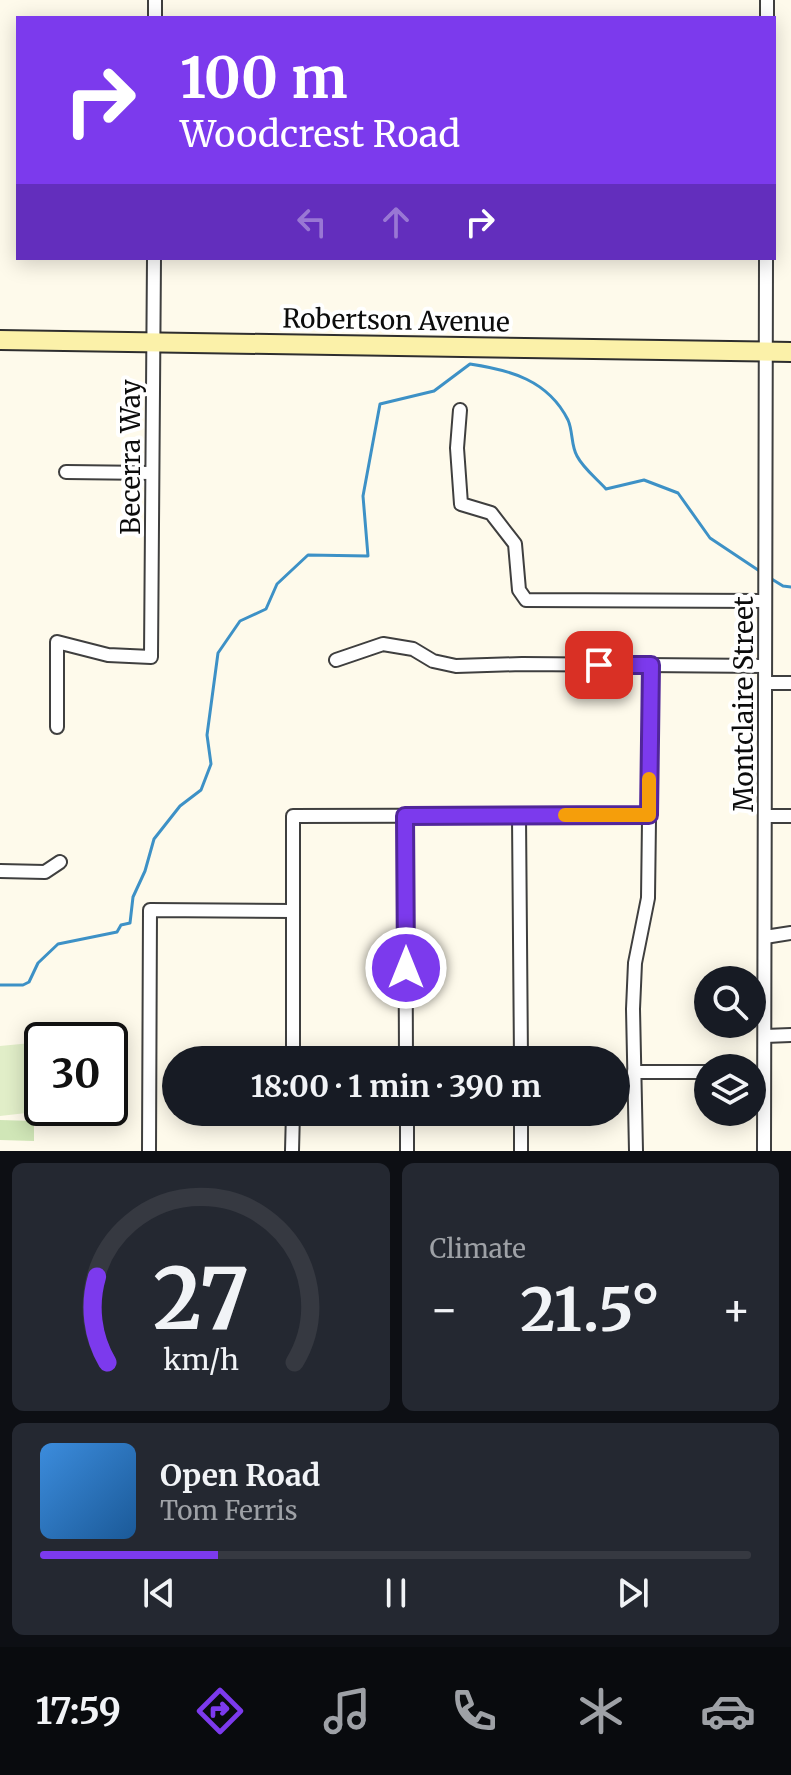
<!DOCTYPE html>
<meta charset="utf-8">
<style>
:root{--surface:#171b24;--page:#242831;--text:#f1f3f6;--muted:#9ea1a6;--line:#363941;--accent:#7c3aed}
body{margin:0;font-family:Merriweather,serif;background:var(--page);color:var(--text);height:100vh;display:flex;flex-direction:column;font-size:30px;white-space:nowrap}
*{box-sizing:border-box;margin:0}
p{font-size:26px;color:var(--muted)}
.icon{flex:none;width:44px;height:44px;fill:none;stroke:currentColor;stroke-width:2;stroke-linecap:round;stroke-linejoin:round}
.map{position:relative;height:1151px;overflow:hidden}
.side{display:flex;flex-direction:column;gap:12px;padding:12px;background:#0d0f14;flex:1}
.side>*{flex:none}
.top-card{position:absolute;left:16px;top:16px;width:760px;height:244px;border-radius:0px;box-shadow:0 4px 20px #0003;background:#7c3aed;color:#fff;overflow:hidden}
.buttons{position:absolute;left:694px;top:966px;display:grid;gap:16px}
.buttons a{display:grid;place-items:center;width:72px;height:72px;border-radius:50%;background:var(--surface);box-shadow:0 4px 20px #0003;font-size:40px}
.speed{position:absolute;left:24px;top:1022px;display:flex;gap:16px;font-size:40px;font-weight:700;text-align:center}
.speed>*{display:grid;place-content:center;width:104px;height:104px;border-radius:50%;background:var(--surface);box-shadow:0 4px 20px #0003;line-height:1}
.speed .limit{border:4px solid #111;border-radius:12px;background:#fff;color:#111}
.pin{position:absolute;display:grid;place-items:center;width:68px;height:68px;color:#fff;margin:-34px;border-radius:16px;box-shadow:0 4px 12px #0006}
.me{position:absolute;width:88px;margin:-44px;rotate:0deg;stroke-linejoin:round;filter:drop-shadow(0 0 6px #0008)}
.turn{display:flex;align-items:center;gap:28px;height:168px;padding:0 32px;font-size:36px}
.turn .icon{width:104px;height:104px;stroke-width:2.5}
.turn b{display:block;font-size:56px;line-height:68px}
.lanes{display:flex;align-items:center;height:76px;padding:0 32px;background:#0003;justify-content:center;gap:40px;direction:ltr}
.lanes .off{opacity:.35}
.big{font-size:60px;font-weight:700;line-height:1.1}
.side .tile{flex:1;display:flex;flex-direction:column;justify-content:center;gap:12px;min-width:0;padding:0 28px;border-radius:12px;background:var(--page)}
.side .dial{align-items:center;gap:0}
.dial svg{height:208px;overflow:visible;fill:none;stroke:var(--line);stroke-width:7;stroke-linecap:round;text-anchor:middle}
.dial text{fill:var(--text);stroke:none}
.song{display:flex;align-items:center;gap:24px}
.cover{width:96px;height:96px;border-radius:12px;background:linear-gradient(135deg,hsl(210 70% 55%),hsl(210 70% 35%))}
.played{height:8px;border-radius:4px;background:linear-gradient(90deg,var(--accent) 25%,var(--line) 25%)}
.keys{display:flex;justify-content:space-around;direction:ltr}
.heat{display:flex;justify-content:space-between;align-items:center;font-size:44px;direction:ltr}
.side .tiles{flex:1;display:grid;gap:12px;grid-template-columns:1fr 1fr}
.tile:last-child{grid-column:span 2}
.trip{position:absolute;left:162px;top:1046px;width:468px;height:80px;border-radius:40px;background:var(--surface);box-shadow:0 4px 20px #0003;font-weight:700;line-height:80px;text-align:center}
.dock{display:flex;height:128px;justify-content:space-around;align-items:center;background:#090b0e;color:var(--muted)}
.dock .icon{width:56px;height:56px}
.dock .selected{color:var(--accent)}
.dock b{font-size:36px;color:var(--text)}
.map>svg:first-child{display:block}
</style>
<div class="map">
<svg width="791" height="1151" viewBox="0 0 791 1151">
<rect width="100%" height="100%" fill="#fefaeb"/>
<polygon fill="#d0e6b7" points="0,1120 34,1121 34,1141 0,1140"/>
<polygon fill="#e1eec8" points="42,1042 42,1108 70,1108 0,1116 0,1046"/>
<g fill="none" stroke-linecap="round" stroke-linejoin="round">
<g stroke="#3d91c6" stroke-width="3">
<polyline points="770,578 783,586 791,587"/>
<path d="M0 985H23L29 982 38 963 58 944 117 932 121 925 130 923 133 897 145 871 154 839 180 806 201 790 211 764 207 735 218 653 240 621 266 609 277 584 308 555 368 556 363 496 380 404 434 391 470 364C510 370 548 380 568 420 573 431 571 446 577 456 583 468 597 479 606 489L644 480 678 493 710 538 761 572"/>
</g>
<defs>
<g id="street">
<polyline points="155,18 155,0"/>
<polyline points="767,18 767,0"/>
<polyline points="460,410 457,448 461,504 491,513 515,544 519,590 526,600 765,601"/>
<polyline points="66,472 152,473"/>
<polyline points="336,660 383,644 413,649 433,661 456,666 522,664 765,666"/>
<polyline points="765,683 791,683"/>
<polyline points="57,727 57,642 108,655 151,657 154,258"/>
<polyline points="405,816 406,1060"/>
<polyline points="519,816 521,1060"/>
<polyline points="765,816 791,816"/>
<polyline points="0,871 45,872 60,862"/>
<polyline points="765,937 791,933"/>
<polyline points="765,1036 791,1035"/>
<polyline points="293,1060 293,816 649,815"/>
<polyline points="634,1072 708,1072"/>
<polyline points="407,1112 407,1151"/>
<polyline points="521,1112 521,1151"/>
<polyline points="149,1151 150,910 293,911"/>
<polyline points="292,1151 293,1112"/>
<polyline points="636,1151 633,1009 635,963 648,898 651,665"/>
<polyline points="764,1151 766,258"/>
</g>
<polyline id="secondary" points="0,340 791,352"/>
</defs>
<use href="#street" stroke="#3f3f3f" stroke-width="16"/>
<use href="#secondary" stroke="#2e2e2e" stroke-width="22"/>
<use href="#street" stroke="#fff" stroke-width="12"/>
<use href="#secondary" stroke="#fbf1a9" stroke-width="18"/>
</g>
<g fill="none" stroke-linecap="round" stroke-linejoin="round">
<defs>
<polyline id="route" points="406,968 405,816 649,815 651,665 599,665"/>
</defs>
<use href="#route" stroke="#51269a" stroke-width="20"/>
<use href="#route" stroke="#7c3aed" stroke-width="14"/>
<polyline stroke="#f59e0b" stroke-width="14" points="565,815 649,815 649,779"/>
</g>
<g text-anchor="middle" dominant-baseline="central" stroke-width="8" stroke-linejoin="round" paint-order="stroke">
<g font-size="26" fill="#0c0c0c" stroke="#fff">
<text transform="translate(396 320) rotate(1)">Robertson Avenue</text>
<text transform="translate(130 457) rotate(-90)">Becerra Way</text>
<text transform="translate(743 704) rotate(-90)">Montclaire Street</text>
</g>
</g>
</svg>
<div class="buttons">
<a><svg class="icon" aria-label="search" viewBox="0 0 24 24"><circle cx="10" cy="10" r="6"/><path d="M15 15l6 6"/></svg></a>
<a><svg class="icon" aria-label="layers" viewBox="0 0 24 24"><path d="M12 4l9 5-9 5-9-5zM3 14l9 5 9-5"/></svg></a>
</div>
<div class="speed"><div class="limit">30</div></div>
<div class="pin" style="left:599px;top:665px;background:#d93025"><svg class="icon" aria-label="arrive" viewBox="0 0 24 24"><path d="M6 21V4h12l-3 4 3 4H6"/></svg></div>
<svg class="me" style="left:406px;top:968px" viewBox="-20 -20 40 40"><circle r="17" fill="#7c3aed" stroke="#fff" stroke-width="3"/><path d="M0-11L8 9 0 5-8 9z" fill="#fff"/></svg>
<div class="trip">18:00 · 1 min · 390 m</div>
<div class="top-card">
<div class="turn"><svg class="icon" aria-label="right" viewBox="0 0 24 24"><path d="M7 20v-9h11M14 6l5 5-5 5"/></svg><div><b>100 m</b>Woodcrest Road</div></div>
<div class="lanes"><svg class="icon off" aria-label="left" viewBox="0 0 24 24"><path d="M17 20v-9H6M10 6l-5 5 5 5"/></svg><svg class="icon off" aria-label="ahead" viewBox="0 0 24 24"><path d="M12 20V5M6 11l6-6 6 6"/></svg><svg class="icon" aria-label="right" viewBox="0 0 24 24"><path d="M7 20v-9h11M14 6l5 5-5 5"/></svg></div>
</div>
</div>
<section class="side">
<div class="tiles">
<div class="tile dial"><svg viewBox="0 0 100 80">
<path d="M14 69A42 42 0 1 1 86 69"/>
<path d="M14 69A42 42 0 0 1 10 36" stroke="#7c3aed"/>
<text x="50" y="56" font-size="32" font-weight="700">27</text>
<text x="50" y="72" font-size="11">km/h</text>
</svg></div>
<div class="tile"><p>Climate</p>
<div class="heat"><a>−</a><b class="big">21.5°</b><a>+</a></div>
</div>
<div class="tile">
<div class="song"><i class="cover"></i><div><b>Open Road</b><p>Tom Ferris</p></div></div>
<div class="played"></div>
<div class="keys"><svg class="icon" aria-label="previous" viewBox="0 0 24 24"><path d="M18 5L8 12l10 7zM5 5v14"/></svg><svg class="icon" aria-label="pause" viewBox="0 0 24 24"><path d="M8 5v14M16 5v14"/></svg><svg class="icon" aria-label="next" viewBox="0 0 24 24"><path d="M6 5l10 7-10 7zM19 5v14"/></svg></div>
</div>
</div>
</section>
<nav class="dock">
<b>17:59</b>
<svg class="icon selected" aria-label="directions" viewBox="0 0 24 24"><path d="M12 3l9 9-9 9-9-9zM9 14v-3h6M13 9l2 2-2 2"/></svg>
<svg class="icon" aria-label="music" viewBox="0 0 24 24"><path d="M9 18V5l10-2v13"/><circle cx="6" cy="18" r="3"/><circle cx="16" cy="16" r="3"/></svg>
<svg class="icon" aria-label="phone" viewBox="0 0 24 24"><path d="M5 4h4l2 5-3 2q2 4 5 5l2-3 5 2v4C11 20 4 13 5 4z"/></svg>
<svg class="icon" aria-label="climate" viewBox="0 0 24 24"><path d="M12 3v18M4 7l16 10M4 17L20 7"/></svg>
<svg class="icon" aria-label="car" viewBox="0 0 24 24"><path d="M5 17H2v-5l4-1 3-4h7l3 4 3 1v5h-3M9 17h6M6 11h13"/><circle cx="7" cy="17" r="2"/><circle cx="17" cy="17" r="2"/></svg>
</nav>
